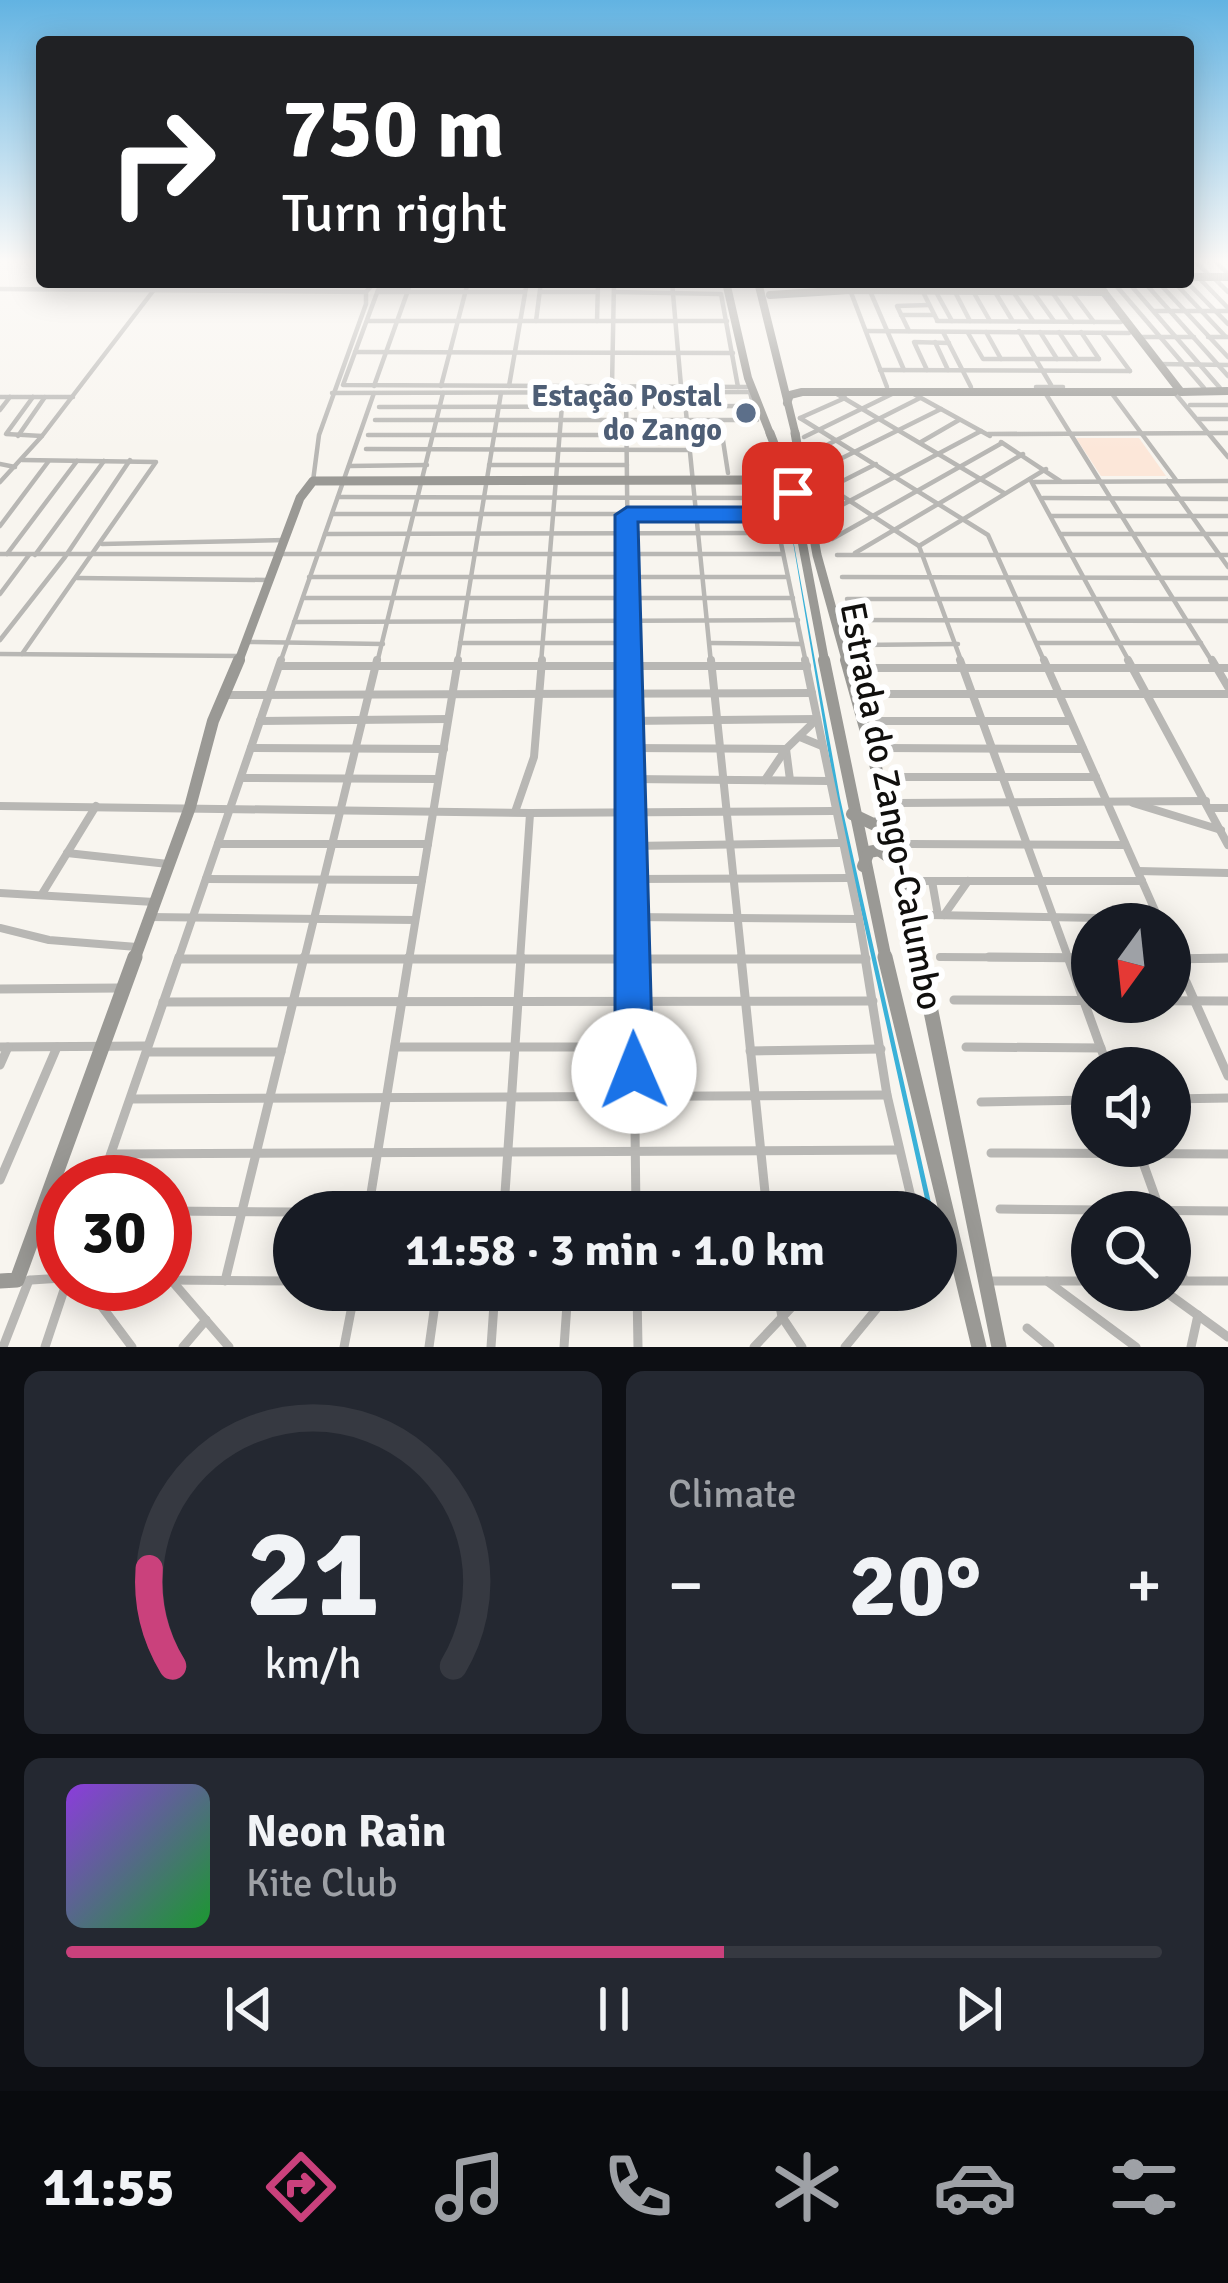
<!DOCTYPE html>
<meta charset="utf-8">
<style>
:root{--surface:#171b24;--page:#242831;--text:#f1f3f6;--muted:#9ea1a6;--line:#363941;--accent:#ca417c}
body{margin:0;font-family:Signika,sans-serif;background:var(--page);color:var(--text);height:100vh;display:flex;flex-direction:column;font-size:45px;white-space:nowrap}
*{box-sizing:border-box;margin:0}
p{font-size:39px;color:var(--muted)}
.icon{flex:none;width:66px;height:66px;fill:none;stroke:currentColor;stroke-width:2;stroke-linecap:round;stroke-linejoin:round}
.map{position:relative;height:1347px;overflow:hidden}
.drawer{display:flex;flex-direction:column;gap:24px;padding:24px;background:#0d0f14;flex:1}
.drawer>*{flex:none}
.guide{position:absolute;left:36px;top:36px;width:1158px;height:252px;border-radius:12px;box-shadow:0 6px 30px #0003;background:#202124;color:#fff;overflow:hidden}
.needle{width:78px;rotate:195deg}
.fabs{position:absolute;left:1071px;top:903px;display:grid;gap:24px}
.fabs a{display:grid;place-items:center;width:120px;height:120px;border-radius:50%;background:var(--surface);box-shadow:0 6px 30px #0003;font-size:60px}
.speed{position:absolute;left:36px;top:1155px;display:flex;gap:24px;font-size:60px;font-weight:700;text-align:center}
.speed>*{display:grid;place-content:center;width:156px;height:156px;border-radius:50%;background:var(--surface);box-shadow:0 6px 30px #0003;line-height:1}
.speed .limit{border:18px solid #d22;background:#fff;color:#111}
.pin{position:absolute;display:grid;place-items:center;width:102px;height:102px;color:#fff;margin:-51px;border-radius:24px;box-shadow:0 6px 18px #0006}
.me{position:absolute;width:132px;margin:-66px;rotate:359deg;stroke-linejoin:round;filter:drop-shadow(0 0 9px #0008)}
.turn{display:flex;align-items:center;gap:42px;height:252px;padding:0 48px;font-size:54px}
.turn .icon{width:156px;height:156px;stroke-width:2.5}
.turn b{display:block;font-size:84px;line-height:102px}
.big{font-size:90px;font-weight:700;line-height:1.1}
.drawer .widget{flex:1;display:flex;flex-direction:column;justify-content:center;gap:18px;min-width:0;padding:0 42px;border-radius:18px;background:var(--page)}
.drawer .dial{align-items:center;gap:0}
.dial svg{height:312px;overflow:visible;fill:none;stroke:var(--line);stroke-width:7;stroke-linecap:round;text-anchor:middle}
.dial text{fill:var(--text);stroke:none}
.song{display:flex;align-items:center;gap:36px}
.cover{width:144px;height:144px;border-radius:18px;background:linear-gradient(135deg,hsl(270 70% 55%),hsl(130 70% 35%))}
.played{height:12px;border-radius:6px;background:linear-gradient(90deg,var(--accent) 60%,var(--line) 60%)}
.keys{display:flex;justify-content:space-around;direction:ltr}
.heat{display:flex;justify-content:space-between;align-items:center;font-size:66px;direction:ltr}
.drawer .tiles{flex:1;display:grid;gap:24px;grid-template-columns:1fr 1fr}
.widget:last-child{grid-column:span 2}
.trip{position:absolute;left:273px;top:1191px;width:684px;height:120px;border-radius:60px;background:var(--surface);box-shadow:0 6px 30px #0003;font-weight:700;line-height:120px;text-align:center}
.tabs{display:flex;height:192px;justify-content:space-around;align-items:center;background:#090b0e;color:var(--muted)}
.tabs .icon{width:84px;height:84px}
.tabs .current{color:var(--accent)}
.tabs b{font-size:54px;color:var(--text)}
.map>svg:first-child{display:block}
</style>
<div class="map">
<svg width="1228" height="1347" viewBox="0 0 1228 1347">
<rect width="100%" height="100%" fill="#f8f5ef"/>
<polygon fill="#fce7d9" points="1076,438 1139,438 1166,476 1101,476"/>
<polygon fill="#3ab1d8" points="787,506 840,798 933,1212 928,1212 836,798"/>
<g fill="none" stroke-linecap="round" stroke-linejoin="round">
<g stroke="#b8b7b4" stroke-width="4.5">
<polyline points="1195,261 1211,277"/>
<polyline points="1215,261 1228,274"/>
<polyline points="1198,277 1228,308"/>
<polyline points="1213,277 1228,292"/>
<polyline points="672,282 681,386"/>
<polyline points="847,282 887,387"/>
<polyline points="918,282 937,320"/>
<polyline points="989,282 1012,320"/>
<polyline points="1045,282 1073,322"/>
<polyline points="1064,282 1094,322"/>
<polyline points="1113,282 1204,388"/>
<polyline points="1128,282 1220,388"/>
<polyline points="1144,282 1228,376"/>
<polyline points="1158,282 1228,357"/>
<polyline points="1174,282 1225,336"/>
<polyline points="1187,282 1228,324"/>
<polyline points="408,288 378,290 343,385 747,387"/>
<polyline points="0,289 366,292 366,304 319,435 313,481"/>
<polyline points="870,291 904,370"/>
<polyline points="366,292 375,282"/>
<polyline points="378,292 524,292"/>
<polyline points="540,292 598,292"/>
<polyline points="614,292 721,294 738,387"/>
<polyline points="936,292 952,321"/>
<polyline points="955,292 970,321"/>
<polyline points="974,293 990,321"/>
<polyline points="1014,293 1033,321"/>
<polyline points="1034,293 1054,321"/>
<polyline points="1154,311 1228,311"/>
<polyline points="901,315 934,315"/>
<polyline points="367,321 727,321"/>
<polyline points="536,321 541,282"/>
<polyline points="597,321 598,282"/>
<polyline points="937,321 1121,322"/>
<polyline points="866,331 1129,333"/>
<polyline points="909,331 897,306 929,305"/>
<polyline points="1019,331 1051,385"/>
<polyline points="943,332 971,387"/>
<polyline points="986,332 1001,359"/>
<polyline points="1040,332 1057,359"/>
<polyline points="1059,332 1077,359"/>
<polyline points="1081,332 1099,359"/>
<polyline points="968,333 983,359 1099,359"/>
<polyline points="1102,333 1130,371"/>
<polyline points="1138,337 1194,337"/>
<polyline points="1208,337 1228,337"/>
<polyline points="935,342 948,370"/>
<polyline points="355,352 733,353"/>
<polyline points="1160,364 1228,365"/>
<polyline points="880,370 1130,371"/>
<polyline points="927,370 914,342 949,343"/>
<polyline points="374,386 411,282"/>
<polyline points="441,386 468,282"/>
<polyline points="509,386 527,282"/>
<polyline points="612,386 614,282"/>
<polyline points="1036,387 1063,387"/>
<polyline points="1044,391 1213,663"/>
<polyline points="1110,391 1176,480"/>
<polyline points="684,392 711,663"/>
<polyline points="1174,392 1228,457"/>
<polyline points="332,393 755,392"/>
<polyline points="626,393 629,663"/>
<polyline points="912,393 990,436"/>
<polyline points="837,394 1004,493"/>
<polyline points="0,397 73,397"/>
<polyline points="33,397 6,434 42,436"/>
<polyline points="1190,405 1228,405"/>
<polyline points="379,407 754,406"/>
<polyline points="0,410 10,397"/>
<polyline points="800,418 988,535 1045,663"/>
<polyline points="800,418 845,398"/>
<polyline points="1198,419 1228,419"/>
<polyline points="375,420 757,420 750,392"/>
<polyline points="720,421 728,473"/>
<polyline points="988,434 1228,433"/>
<polyline points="368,435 722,435"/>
<polyline points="18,436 45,397"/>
<polyline points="804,437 894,393"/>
<polyline points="921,442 959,420"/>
<polyline points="1001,442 1060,481"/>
<polyline points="366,449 690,450"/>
<polyline points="809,454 920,398"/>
<polyline points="22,460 156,462 22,654"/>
<polyline points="0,464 15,467"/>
<polyline points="489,465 627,465"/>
<polyline points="349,466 427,465"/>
<polyline points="816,471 941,409"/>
<polyline points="1030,479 1130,663"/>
<polyline points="768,481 806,663"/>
<polyline points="1167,481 1228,567"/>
<polyline points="0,482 42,436 160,282"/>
<polyline points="1034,482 1228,481"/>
<polyline points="830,488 919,546"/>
<polyline points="823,491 876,464"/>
<polyline points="338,497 772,498"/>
<polyline points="1043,498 1228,499"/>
<polyline points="827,513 981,431"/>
<polyline points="333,514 776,514 793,493"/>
<polyline points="1051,516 1228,516"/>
<polyline points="0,526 48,462"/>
<polyline points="325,534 780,533"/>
<polyline points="1060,534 1228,534"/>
<polyline points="832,539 1002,443"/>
<polyline points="102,544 285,540"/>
<polyline points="855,553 1023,454"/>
<polyline points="0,554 783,554"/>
<polyline points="7,554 77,461"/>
<polyline points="35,555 104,461"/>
<polyline points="837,555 1228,555"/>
<polyline points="309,577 788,577"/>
<polyline points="842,577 1228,578"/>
<polyline points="77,578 267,580"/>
<polyline points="0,594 29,555"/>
<polyline points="304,598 793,598"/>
<polyline points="847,599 1228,599"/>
<polyline points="853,620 1228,621"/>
<polyline points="294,622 798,620"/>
<polyline points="0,640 65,557 130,460"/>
<polyline points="249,642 383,644"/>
<polyline points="460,643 629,643"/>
<polyline points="710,643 802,644"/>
<polyline points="1037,643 1201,643"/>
<polyline points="859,645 958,644"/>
<polyline points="0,654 241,656"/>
<polyline points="280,663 374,393"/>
<polyline points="377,663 443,393"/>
<polyline points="457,663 501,393"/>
<polyline points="541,663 563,393"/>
<polyline points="962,663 919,546 1046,469"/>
</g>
<g stroke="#b8b7b4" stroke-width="8">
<polyline points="629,660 633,960"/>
<polyline points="711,660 742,960"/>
<polyline points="960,660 1069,960"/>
<polyline points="1044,660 1161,924"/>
<polyline points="1128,660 1228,845"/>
<polyline points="1212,660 1228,687"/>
<polyline points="280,666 807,666"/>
<polyline points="865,668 1228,668"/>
<polyline points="872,694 1228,694"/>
<polyline points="227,695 812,693"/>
<polyline points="260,721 448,719"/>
<polyline points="629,721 817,719"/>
<polyline points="879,721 1070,721"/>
<polyline points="800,737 822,746"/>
<polyline points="251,748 444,749"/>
<polyline points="629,748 786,749 790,780"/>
<polyline points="885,748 1083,749"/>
<polyline points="893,777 1096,777"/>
<polyline points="242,778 438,779"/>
<polyline points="630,779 828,781"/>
<polyline points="765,780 786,749 817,719"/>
<polyline points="899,803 1206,801"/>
<polyline points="1133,803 1221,830"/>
<polyline points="0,806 530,813 833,811"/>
<polyline points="1210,808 1228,808"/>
<polyline points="515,812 534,757 542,660"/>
<polyline points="218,844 428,844"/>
<polyline points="910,844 1125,845"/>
<polyline points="631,846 840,843"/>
<polyline points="67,853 168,864"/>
<polyline points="1138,871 1228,873"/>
<polyline points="206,879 422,880"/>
<polyline points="631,879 849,878"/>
<polyline points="919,881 1142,881"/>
<polyline points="932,881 938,915"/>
<polyline points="0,893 154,902"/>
<polyline points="42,894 96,806"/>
<polyline points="929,915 1158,919"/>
<polyline points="944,915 968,881"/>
<polyline points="149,917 415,920"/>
<polyline points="632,917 859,919 805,660"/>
<polyline points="859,919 866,960"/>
<polyline points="0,928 49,940 137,947"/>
<polyline points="1170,946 1176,960"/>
<polyline points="940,957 1092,958"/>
<polyline points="180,959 866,959"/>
<polyline points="1170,959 1228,958"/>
<polyline points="178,960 281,660"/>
<polyline points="304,960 377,660"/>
<polyline points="409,960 458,660"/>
<polyline points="520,960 530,814"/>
</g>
<g stroke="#b8b7b4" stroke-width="9">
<polyline points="633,957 636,1212"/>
<polyline points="741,957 767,1212"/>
<polyline points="865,957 887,1095 914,1210"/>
<polyline points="989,957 1092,958"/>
<polyline points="1068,957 1108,1068"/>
<polyline points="1175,957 1228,1076"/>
<polyline points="180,959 866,959"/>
<polyline points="1170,959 1228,958"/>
<polyline points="0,989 120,988"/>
<polyline points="954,1000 1228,1001"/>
<polyline points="163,1002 873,1001"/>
<polyline points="0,1047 146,1046"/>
<polyline points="395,1047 633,1047"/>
<polyline points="966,1047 1101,1048"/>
<polyline points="750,1051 881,1049"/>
<polyline points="147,1052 281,1052"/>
<polyline points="0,1065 8,1047"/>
<polyline points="131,1099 887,1095"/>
<polyline points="1170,1099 1228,1098"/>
<polyline points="981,1102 1092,1100"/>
<polyline points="1137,1146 1160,1210"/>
<polyline points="991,1153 1228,1154"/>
<polyline points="111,1154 899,1150"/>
<polyline points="0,1180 57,1047"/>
<polyline points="101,1182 179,957"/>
<polyline points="504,1208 521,957"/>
<polyline points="1000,1209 1228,1211"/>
<polyline points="165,1211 294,1212"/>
<polyline points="300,1212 914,1210"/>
<polyline points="368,1212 409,957"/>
<polyline points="1170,1238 1184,1280"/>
<polyline points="31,1280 63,1278"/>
<polyline points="165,1280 294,1281"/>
<polyline points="172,1281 229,1347"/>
<polyline points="225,1281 304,957"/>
<polyline points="988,1281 1092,1281"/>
<polyline points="1047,1281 1136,1347"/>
<polyline points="1170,1281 1228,1281"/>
<polyline points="85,1284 132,1347"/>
<polyline points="637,1290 638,1347"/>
<polyline points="777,1290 782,1317 802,1347"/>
<polyline points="1163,1290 1228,1337"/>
<polyline points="1027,1328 1050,1347"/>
<polyline points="3,1347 29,1280"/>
<polyline points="45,1347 66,1284"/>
<polyline points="183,1347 206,1320"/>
<polyline points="344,1347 355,1290"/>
<polyline points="429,1347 437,1290"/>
<polyline points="491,1347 495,1290"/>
<polyline points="564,1347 568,1290"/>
<polyline points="754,1347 808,1290"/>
<polyline points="845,1347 892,1290"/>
<polyline points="1191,1347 1198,1315"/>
</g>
<g stroke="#9a9995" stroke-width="8">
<polyline points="1188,277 1228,277"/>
<polyline points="726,282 748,378 771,436"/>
<polyline points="758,282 796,436"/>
<polyline points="1096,282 1181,392 1228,391"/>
<polyline points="770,295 850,290 1104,292"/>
<polyline points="787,403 790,395 802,392 1174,392"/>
</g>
<g stroke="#9a9995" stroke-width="9">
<polyline points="770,433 793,493 825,663"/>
<polyline points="795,433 817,555 847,663"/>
<polyline points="238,663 300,498 313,481 789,480"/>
</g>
<g stroke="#9a9995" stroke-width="12">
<polyline points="824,660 886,960"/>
<polyline points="846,660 896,839 921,960"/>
<polyline points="852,814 873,824 884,822 889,814"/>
<polyline points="863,866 869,852 879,850 900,865"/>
<polyline points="134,960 190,807 213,721 239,660"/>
</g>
<g stroke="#9a9995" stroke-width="15">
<polyline points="885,957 979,1347"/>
<polyline points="920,957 999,1347"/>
<polyline points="0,1281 17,1280 135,957"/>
</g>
</g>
<linearGradient id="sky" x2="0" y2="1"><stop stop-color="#62b3e2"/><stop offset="0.58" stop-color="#fcfaf8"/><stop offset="1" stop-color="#fcfaf8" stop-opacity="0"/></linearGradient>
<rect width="1228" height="450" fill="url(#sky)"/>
<polygon fill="#1a73e8" stroke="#114b97" stroke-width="3" points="793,486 804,493 784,519 776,522 638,522 653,1071 647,1085 634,1091 620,1085 615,1071 615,515 627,507 770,507 785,488"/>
<circle fill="#5c6f8a" stroke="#fff" stroke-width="4.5" cx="746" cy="413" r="12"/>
<g text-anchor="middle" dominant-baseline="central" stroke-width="12" stroke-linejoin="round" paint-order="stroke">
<g font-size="30" font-weight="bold" fill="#4e5e75" stroke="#fff" text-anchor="end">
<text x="722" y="396">Estação Postal<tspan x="722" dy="34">do Zango</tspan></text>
</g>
<g font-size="36" fill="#100f0d" stroke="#fff">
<text transform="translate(891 806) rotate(79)">Estrada do Zango-Calumbo</text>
</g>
</g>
</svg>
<div class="fabs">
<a><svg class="needle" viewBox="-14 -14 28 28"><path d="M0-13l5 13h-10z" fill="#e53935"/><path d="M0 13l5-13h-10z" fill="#9ea1a6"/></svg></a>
<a><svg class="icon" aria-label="sound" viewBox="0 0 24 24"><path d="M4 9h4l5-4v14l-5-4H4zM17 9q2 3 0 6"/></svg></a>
<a><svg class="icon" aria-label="search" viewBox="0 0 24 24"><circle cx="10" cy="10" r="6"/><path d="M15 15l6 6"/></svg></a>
</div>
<div class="speed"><div class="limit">30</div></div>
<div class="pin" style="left:793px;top:493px;background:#d93025"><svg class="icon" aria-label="arrive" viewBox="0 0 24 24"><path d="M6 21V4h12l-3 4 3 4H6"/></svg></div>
<svg class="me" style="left:634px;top:1071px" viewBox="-20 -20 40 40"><circle r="19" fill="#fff"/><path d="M0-13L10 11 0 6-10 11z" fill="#1a73e8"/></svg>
<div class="trip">11:58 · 3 min · 1.0 km</div>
<div class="guide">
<div class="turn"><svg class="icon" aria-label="right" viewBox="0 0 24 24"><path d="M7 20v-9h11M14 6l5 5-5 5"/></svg><div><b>750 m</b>Turn right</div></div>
</div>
</div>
<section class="drawer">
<div class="tiles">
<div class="widget dial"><svg viewBox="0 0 100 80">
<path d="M14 69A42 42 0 1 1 86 69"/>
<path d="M14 69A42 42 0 0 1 8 44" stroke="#ca417c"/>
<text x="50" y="56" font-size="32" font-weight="700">21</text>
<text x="50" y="72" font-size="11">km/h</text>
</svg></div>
<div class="widget"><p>Climate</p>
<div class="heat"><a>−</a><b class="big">20°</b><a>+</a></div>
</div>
<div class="widget">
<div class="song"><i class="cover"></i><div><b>Neon Rain</b><p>Kite Club</p></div></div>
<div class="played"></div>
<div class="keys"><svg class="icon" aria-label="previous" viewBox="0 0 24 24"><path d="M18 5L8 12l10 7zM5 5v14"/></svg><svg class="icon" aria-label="pause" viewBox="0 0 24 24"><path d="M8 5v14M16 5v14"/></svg><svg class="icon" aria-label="next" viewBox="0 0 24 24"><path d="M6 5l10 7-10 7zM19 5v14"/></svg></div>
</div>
</div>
</section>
<nav class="tabs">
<b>11:55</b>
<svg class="icon current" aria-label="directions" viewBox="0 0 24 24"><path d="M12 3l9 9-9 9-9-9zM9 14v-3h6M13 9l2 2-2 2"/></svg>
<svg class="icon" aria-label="music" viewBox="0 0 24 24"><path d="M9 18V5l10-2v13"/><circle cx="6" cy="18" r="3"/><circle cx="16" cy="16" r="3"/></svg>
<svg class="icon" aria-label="phone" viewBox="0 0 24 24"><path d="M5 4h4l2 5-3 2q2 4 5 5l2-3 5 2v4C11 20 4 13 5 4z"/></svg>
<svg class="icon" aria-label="climate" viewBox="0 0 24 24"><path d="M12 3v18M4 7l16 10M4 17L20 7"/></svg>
<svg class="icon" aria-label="car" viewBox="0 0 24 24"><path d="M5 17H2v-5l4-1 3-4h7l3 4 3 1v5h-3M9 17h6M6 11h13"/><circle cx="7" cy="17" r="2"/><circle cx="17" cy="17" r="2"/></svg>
<svg class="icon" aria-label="filters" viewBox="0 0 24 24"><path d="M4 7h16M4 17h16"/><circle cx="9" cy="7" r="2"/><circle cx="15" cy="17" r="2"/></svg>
</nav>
